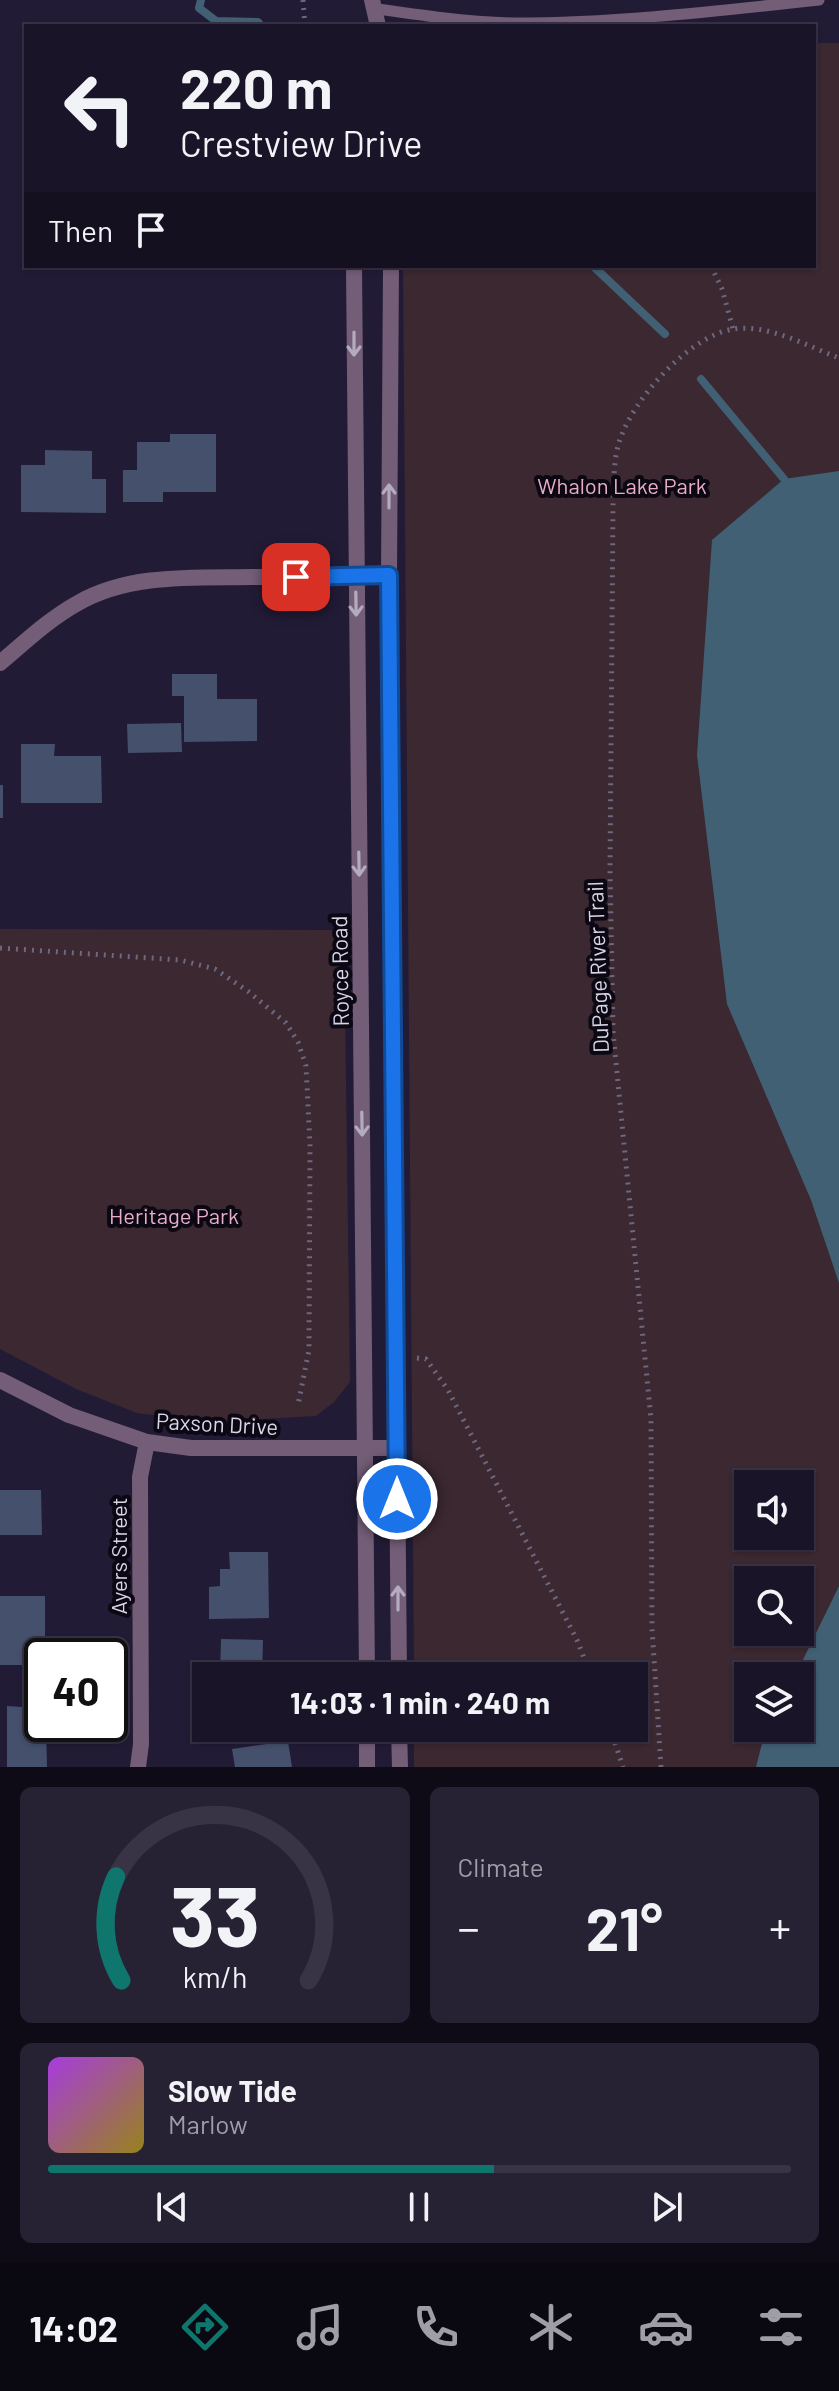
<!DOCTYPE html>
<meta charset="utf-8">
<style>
:root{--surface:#1a1428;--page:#272134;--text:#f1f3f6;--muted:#9f9ea8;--line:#383345;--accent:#0f766e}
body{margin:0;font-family:Barlow,sans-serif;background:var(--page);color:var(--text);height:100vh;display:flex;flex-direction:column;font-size:30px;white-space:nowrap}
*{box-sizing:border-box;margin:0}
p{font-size:26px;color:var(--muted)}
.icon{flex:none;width:44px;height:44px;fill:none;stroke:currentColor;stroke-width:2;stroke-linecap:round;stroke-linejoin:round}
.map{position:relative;height:1767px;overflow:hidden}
.panel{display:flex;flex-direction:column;gap:20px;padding:20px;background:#0e0b16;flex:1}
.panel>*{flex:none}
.guide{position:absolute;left:24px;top:24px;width:792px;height:244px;border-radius:0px;box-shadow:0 2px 6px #0004,0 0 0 2px var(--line);background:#1a1428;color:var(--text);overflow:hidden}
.controls{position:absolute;left:734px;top:1470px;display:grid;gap:16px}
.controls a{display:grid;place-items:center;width:80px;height:80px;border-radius:0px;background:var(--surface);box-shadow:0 2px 6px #0004,0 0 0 2px var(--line);font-size:40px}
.speed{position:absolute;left:24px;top:1638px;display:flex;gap:16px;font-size:40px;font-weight:700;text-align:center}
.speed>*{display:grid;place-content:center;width:104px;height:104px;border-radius:50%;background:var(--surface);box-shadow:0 2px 6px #0004,0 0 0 2px var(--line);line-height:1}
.speed .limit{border:4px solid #111;border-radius:12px;background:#fff;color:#111}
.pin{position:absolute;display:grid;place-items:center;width:68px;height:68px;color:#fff;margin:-34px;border-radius:16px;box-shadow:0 4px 12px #0006}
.me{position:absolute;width:88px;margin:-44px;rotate:0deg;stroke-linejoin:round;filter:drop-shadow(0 0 6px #0008)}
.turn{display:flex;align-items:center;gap:28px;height:168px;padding:0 24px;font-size:36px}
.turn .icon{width:104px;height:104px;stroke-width:2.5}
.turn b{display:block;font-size:56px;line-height:68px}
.then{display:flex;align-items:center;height:76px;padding:0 24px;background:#0003;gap:16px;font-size:30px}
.big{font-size:60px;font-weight:700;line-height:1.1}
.panel .tile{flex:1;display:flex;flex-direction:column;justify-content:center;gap:12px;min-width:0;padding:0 28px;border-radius:12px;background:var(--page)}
.panel .dial{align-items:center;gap:0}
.dial svg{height:208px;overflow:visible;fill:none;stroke:var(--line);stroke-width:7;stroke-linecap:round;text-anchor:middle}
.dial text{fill:var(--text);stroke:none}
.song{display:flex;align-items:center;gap:24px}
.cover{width:96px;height:96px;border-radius:12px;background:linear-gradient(135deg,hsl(280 70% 55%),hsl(50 70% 35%))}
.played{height:8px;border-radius:4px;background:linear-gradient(90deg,var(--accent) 60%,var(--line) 60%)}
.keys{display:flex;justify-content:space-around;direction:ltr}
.heat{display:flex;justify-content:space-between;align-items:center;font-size:44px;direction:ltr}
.panel .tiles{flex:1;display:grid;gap:20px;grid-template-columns:1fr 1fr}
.tile:last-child{grid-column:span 2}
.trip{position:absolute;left:192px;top:1662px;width:456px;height:80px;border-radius:0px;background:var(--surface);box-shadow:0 2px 6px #0004,0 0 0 2px var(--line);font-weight:700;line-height:80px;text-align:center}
.dock{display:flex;height:128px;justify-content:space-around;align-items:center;background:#0a0810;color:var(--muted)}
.dock .icon{width:56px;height:56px}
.dock .current{color:var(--accent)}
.dock b{font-size:36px;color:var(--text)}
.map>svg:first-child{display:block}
</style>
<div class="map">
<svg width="839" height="1767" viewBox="0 0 839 1767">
<rect width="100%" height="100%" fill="#221b36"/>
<g fill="#3b2831" fill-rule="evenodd">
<path d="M814 43H839V1767H414V1728H634V1676H414L403 266H814ZM748 1484H800V1536H748ZM748 1580H800V1632H748ZM748 1676H800V1728H748Z"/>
<polygon points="0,929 344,930 350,1382 334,1402 316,1416 209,1422 137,1413 76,1389 0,1349"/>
</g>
<g fill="#416074">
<polygon points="839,471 839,1283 811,1200 727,1004 697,755 712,540 784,479"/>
<polygon points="839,1586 839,1767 756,1767 766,1728 800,1728 800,1676 795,1676"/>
</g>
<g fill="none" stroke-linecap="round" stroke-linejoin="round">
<g stroke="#416074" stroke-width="8">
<polyline points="201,0 199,8 216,21 258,22 261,26"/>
<polyline points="593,266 665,334"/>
<polyline points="701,379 784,479"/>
</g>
</g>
<g fill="#44506c">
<polygon points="170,434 216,434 216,492 163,492 163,502 123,502 123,470 137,470 137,442 170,442"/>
<polygon points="45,450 92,451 92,479 106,479 106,513 21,512 21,465 45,465"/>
<polygon points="172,674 217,674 217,699 257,699 257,741 184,742 184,696 172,696"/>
<polygon points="181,723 182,752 128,753 127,724"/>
<polygon points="21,744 55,744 54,756 101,756 102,803 21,803"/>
<rect x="0" y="785" width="3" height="33"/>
<polygon points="0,1490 41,1490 42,1535 0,1535"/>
<polygon points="229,1552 268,1552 269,1618 209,1619 209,1587 220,1586 220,1569 230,1569"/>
<polygon points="0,1596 45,1596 45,1639 58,1639 58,1656 42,1656 42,1665 0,1665"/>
<polygon points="221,1639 263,1640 262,1676 220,1676"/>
<polygon points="22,1694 42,1694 42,1724 46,1724 47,1767 7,1767 7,1706 22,1707"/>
<polygon points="288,1741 292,1767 235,1767 232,1749"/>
</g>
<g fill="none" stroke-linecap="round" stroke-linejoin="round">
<g stroke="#6d677f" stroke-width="5" stroke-dasharray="2 6" stroke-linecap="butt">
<polyline points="303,0 305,26"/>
<polyline points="711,266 722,289 733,329"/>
<polyline points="0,948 180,960 215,969 249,992 286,1023 298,1042 306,1066 310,1145 309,1350 298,1405"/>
<polyline points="417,1358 426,1359 448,1390 577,1640 591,1676"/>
<polyline points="610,1728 623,1767"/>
<path d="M661 1767 652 1628 651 1419 613 1032 610 869 613 507C614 487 613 465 618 446 629 403 689 335 734 329 769 324 807 346 839 358"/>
</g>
<path stroke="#735d77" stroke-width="11" d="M372 8C419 15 466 22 513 23 615 23 717 11 819 0"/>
<g stroke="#735d77" stroke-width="16">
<path d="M0 663C25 642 49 619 78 603 130 573 195 578 253 577 298 577 343 576 389 575"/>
<polyline points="0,1380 69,1415 147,1442 191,1448 397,1448"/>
<polyline points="138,1767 141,1744 140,1477 147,1442"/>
</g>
<g stroke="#735d77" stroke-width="16">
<polyline points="372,0 378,26"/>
<polyline points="354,266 367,1676"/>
<polyline points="391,266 389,575 399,1676"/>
<polyline points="367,1728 367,1767"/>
<polyline points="399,1728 400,1767"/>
</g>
</g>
<defs><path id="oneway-shaft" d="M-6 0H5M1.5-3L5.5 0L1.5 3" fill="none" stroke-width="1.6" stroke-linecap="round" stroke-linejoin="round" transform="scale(2)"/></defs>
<g stroke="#b5abc0">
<use href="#oneway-shaft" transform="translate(354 344) rotate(90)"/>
<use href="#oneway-shaft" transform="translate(389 496) rotate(-90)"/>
<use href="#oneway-shaft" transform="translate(356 604) rotate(89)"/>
<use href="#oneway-shaft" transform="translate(359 864) rotate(89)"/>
<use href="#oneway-shaft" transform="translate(362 1124) rotate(89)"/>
<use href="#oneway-shaft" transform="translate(398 1598) rotate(-90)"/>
</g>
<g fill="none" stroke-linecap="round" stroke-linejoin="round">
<defs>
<polyline id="route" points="296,577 389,575 397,1499"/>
</defs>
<use href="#route" stroke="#114b97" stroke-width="20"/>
<use href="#route" stroke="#1a73e8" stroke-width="14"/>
</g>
<g text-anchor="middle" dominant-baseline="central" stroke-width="8" stroke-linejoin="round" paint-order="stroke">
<g font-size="22" fill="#e8adc9" stroke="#0b0813">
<text x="622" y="485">Whalon Lake Park</text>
<text x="174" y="1215">Heritage Park</text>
</g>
<g font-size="22" fill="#d8d5e7" stroke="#0b0813">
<text transform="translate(597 967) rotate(-92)">DuPage River Trail</text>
<text transform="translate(339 971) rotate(-91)">Royce Road</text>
<text transform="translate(217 1423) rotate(3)">Paxson Drive</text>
<text transform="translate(118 1556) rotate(-90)">Ayers Street</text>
</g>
</g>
</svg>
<div class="controls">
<a><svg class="icon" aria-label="sound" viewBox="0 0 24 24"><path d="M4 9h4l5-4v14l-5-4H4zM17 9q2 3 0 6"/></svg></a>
<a><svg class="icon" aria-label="search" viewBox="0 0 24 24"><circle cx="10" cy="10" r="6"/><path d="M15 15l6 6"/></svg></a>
<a><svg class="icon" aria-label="layers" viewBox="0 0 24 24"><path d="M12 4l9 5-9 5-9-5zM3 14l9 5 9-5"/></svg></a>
</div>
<div class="speed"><div class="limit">40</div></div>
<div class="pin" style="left:296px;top:577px;background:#d93025"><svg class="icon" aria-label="arrive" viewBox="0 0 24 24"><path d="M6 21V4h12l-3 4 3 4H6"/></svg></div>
<svg class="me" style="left:397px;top:1499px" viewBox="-20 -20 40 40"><circle r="17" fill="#1a73e8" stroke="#fff" stroke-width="3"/><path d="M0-11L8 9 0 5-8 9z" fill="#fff"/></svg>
<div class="trip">14:03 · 1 min · 240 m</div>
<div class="guide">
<div class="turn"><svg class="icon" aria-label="left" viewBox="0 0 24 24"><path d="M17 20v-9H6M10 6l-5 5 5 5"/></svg><div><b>220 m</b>Crestview Drive</div></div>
<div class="then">Then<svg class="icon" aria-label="arrive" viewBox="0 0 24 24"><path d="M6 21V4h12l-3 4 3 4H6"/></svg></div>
</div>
</div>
<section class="panel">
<div class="tiles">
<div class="tile dial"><svg viewBox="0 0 100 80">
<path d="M14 69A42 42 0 1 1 86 69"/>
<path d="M14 69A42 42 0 0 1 12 29" stroke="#0f766e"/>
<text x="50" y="56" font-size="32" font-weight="700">33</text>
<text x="50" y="72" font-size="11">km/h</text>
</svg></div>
<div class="tile"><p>Climate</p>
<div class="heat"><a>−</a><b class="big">21°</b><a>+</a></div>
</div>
<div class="tile">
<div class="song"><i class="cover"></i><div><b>Slow Tide</b><p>Marlow</p></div></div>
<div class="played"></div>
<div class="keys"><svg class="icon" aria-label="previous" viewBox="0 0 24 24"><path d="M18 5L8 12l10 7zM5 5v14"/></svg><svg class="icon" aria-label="pause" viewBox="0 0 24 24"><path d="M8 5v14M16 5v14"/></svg><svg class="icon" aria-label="next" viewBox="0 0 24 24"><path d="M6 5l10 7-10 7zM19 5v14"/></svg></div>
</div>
</div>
</section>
<nav class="dock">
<b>14:02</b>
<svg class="icon current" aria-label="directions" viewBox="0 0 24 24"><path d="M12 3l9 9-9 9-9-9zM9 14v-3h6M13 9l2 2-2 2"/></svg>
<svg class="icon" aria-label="music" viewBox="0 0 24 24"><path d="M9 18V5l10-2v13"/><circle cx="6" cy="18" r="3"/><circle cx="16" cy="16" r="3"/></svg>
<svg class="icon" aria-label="phone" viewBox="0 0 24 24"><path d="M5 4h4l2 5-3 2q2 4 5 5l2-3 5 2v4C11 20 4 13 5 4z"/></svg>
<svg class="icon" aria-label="climate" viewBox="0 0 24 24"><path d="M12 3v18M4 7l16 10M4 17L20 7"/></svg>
<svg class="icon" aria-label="car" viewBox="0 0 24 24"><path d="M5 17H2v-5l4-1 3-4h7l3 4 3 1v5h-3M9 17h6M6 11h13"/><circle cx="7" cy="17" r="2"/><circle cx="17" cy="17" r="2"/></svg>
<svg class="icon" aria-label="filters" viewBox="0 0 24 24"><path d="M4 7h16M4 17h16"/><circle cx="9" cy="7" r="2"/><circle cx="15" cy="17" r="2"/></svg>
</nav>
